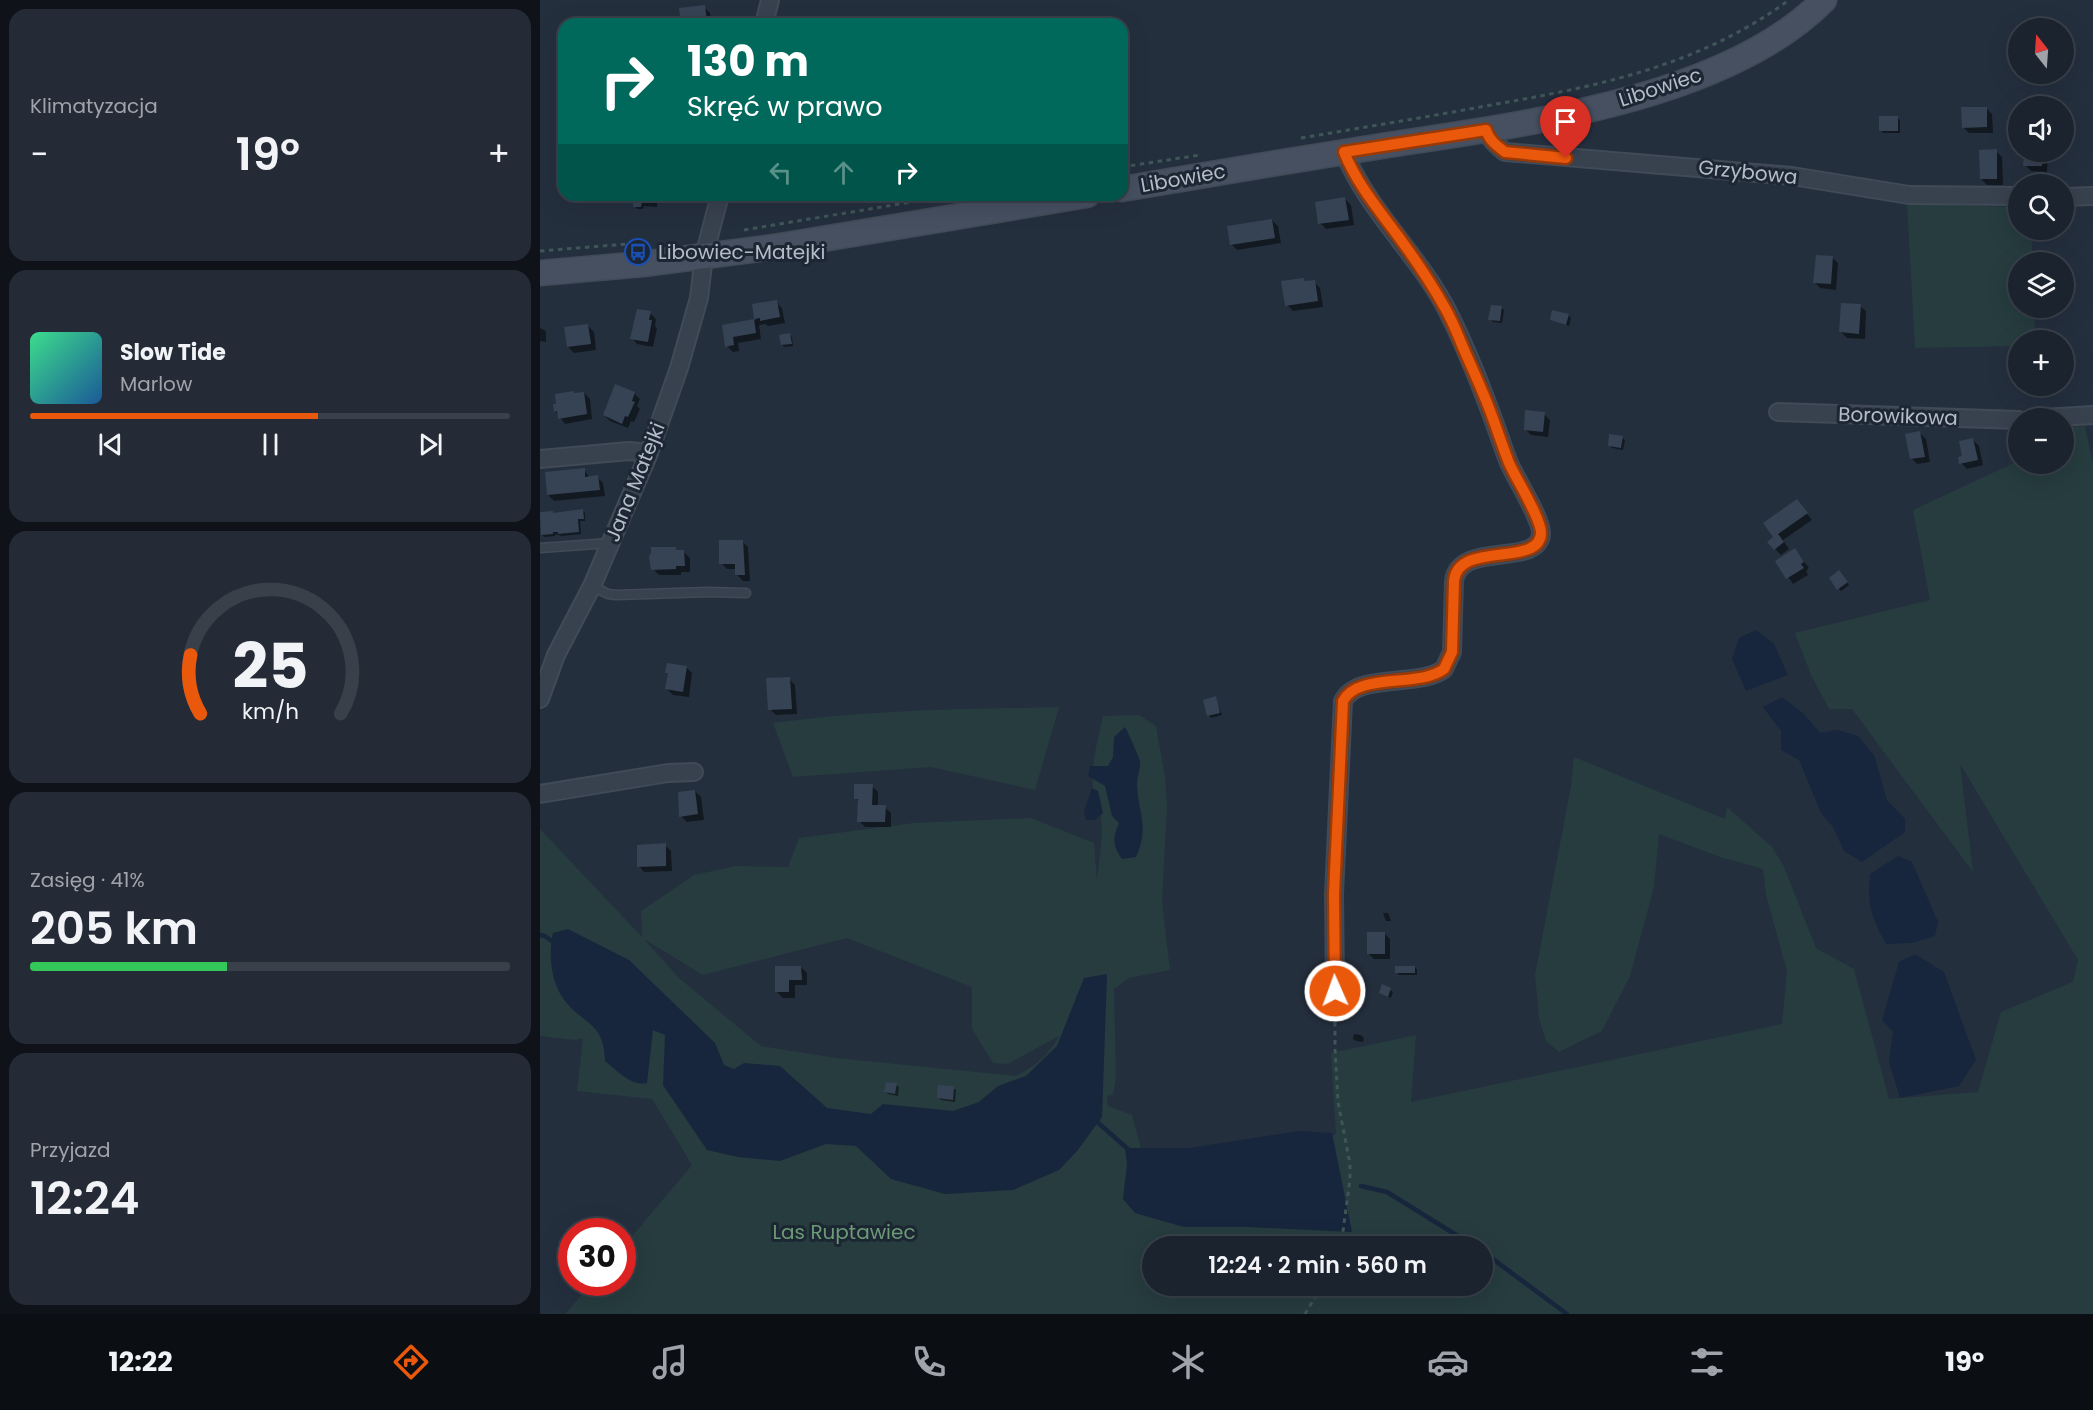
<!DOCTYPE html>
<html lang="pl">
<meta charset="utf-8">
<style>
:root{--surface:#1b232e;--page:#242b36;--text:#f1f3f6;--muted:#a0a4aa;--line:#39404a;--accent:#ea580c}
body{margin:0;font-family:Poppins,sans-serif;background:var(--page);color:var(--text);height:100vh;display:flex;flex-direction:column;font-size:22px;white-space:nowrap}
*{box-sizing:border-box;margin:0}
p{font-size:20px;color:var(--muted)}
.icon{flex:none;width:33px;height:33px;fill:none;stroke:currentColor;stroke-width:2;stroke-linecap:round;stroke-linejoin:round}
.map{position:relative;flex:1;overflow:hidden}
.details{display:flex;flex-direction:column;gap:9px;padding:9px;background:#0f1319;width:540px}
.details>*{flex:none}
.guide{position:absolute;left:18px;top:18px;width:570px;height:183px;border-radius:18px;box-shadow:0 6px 24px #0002,0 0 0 2px var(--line);background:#00695c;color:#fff;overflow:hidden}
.needle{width:39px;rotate:343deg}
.buttons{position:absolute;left:1468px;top:18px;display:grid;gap:12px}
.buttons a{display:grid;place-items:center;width:66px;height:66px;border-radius:50%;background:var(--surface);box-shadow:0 6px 24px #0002,0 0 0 2px var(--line);font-size:30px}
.speed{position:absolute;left:18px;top:1218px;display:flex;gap:12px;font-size:30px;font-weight:700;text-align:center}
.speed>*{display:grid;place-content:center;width:78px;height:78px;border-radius:50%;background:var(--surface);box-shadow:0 6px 24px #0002,0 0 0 2px var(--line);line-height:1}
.speed .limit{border:9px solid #d22;background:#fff;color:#111}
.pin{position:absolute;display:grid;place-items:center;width:51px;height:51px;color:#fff;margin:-62px -26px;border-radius:50% 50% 50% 0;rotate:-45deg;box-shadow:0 0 6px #0007}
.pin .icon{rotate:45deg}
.me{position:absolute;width:66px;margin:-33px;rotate:358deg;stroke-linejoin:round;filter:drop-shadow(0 0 4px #0008)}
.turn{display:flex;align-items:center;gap:21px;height:126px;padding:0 30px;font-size:27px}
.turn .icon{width:78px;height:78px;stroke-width:2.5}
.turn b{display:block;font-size:42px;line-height:51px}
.lanes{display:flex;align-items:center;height:57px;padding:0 30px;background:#0003;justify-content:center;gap:30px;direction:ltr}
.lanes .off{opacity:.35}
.big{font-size:45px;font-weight:600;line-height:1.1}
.details .widget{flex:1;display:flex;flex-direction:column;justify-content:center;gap:9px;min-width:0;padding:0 21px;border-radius:18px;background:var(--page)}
.details .dial{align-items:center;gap:0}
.dial svg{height:156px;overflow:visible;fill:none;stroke:var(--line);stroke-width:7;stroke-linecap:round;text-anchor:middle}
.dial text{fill:var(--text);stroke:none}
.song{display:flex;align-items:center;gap:18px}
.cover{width:72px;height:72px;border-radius:9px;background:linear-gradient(135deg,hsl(150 70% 55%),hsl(210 70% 35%))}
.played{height:6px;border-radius:3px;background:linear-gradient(90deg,var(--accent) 60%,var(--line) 60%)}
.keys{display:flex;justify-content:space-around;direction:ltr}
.heat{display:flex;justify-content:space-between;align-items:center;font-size:33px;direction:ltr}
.charge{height:9px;border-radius:4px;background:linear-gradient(90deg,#34c759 41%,var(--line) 0)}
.trip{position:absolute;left:602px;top:1236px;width:351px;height:60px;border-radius:30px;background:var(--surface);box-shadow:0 6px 24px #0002,0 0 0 2px var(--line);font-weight:600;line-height:60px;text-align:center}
.tabs{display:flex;height:96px;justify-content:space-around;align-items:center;background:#0b0e12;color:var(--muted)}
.tabs .icon{width:42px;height:42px}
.tabs .on{color:var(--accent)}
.tabs b{font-size:27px;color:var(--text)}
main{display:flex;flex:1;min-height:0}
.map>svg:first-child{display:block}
</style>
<main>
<section class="details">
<div class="widget"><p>Klimatyzacja</p>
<div class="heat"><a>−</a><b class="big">19°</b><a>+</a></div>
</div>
<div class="widget">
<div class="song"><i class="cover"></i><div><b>Slow Tide</b><p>Marlow</p></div></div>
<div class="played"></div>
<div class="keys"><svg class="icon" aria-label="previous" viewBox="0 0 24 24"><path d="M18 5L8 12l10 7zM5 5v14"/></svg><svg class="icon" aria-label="pause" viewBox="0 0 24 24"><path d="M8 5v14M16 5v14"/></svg><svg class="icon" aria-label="next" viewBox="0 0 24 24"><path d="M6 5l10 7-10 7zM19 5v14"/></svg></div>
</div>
<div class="widget dial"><svg viewBox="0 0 100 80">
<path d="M14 69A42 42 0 1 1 86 69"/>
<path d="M14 69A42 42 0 0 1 9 39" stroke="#ea580c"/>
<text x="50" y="56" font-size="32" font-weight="700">25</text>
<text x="50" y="72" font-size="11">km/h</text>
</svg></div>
<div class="widget"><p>Zasięg · 41%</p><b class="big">205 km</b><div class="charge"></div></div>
<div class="widget"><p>Przyjazd</p><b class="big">12:24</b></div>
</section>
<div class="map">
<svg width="1553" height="1314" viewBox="0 0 1553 1314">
<rect width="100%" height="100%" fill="#242f3e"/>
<g fill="#263c3f" fill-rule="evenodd">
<polygon points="1367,204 1479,207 1479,230 1491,230 1493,262 1479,262 1479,308 1494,308 1495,340 1479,340 1479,346 1375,348"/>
<path d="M1545 426 1553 463V1314H25L52 1283 82 1282 83 1247 152 1165 112 1099 37 1091 43 1038 35 1040 0 1036V829L102 937 101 911 154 875 196 866 248 867 259 838 374 823 491 818 554 843 557 881 562 836 560 797 553 791C551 761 557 745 563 716L599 715 616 726 625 777 627 805 622 902 630 970 589 978 574 989 576 1078 573 1095 567 1096 568 1106 592 1115 602 1152 780 1144 796 1134 791 1053 876 1035 871 1102 1242 1024 1247 971 1226 895 1223 869 1180 857 1119 834 1114 887 1090 976 1062 1031 1019 1052 1006 1041 999 1018 995 975 1031 786 1034 757 1185 819 1187 807 1232 847 1244 867 1276 948 1314 969 1349 1099 1438 1092 1461 1012 1533 982 1538 960 1420 764 1433 872 1312 709H1289L1271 675 1255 633 1390 600 1373 510 1476 462 1469 431 1479 430V464H1524V427ZM307 938 432 987V1029L453 1063 468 1064 519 1036C509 1055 495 1066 476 1076L296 1058 221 1046 139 978 104 939 163 975ZM612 1246H942V1286H612Z"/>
<path d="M519 707 495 790 391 767 253 777 233 723C328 710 424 709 519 707Z"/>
</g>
<g fill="#17263c">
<polygon points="1216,630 1234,644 1248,675 1206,691 1192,659 1199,638"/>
<polygon points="1242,697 1264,714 1280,733 1298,730 1318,736 1334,755 1347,800 1365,819 1365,832 1322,862 1304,851 1293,827 1281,813 1259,760 1241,750 1241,731 1223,707"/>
<path d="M585 727C587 730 600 759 600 761 601 768 597 776 597 784 598 814 610 826 596 857L582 859C573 846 572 838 579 823L572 816 565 786 548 776 550 766H568L573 757 574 737Z"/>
<polygon points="552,788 558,791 563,813 554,820 546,820 544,811"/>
<path d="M1358 856 1372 862 1398 922 1395 936 1372 943 1346 944C1331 917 1327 905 1330 874Z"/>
<path d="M28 929 89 960 175 1043 184 1065 194 1069 204 1063 240 1066 287 1108 331 1114 343 1104 413 1111 439 1102 458 1086 486 1076 517 1046 544 978 567 974 562 1117 537 1151 519 1170 473 1190 405 1194 351 1179 316 1146 286 1144 240 1161 198 1157 167 1150 123 1085 125 1035 113 1030 107 1083C92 1087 76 1070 65 1061 64 1022 45 1026 25 1001 11 983 8 955 13 933Z"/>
<polygon points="1375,954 1404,972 1436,1060 1419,1086 1360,1098 1349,1062 1353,1032 1342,1020 1359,962"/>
<polygon points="759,1131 792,1133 812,1232 707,1227 644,1227 595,1213 583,1199 587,1165 585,1148 649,1148"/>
</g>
<g fill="#0007">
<polygon points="164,7 170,13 172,24 143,24"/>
<polygon points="1446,108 1452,114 1453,133 1429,133 1423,127"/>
<polygon points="1357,118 1360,120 1360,133 1343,133 1340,130"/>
<polygon points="1456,151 1462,157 1463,185 1447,185 1441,179"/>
<polygon points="1479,152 1506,152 1508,154 1507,172 1491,171 1485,165 1485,159"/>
<polygon points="96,195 118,195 117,207 104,206 103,209 97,209 95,206"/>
<polygon points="805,199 811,205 814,225 786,229 780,223"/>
<polygon points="732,220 738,226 741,243 697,250 691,244"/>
<polygon points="1292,257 1298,263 1296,290 1280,288 1274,282"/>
<polygon points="764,279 767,283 774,282 780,288 783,307 753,311 747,305"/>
<polygon points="236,302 242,308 245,323 228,326 225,324 219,325 221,339 198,343 199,351 193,352 187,346 183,326 216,320 213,306"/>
<polygon points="1320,306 1326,311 1325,339 1307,338 1301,332"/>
<polygon points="962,308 964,310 962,323 953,322 950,319"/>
<polygon points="110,313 116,319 115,326 117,328 113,347 97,344 92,338"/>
<polygon points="1028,315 1031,318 1029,326 1011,320"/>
<polygon points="48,326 54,332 56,350 34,353 28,347"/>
<polygon points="0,328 6,331 6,342 0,341"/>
<polygon points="249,335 252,337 253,346 245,347 242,345"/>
<polygon points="44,393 50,399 52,419 25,424 15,411"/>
<polygon points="94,393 100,399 97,406 100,409 94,422 91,421 88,428 70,421 64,415"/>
<polygon points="1004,414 1010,420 1008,437 991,435 985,429"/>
<polygon points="1380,433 1386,439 1390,462 1377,464 1371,458"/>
<polygon points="1082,437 1085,440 1083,450 1072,448 1070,446"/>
<polygon points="1433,440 1439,446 1443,465 1427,469 1421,463"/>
<polygon points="44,470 50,478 57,477 63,483 65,496 14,501 8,495"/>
<polygon points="1257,501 1272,520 1243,540 1249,549 1241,555 1235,549 1235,538"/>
<polygon points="42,510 45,513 45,521 40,521 41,534 22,536 15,534 15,536 5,537 2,535 13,513 14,514"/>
<polygon points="202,541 208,547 210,581 203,581 197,575 197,569 187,569 181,563"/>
<polygon points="135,549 138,552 144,552 150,558 150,572 141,572 141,575 119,575 113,569"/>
<polygon points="1255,550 1269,568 1266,571 1268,575 1253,584 1237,561"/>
<polygon points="1301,574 1309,585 1301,591 1299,589"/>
<polygon points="146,667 152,673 149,697 133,695 127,689 129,674 127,672"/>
<polygon points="249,679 255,685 257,714 236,715 230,709"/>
<polygon points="675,698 682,715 671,718 669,715"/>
<polygon points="332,786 338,792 338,807 345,807 351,813 351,827 325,827 319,821 319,802 316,798"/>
<polygon points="155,791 161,797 164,820 147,822 141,816"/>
<polygon points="125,845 131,851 132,871 104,872 99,866"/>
<polygon points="843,913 848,913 851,921 846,921"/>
<polygon points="844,933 850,939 850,959 834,959 828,953"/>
<polygon points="261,967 267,973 267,985 255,985 255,998 243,998 237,992"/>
<polygon points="875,967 877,970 877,975 859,975 856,972"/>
<polygon points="843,986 853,992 851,998 840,993"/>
<polygon points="814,1034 821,1035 824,1038 823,1042 816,1041 813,1039"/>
<polygon points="356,1085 359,1087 358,1096 348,1094 346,1092"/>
<polygon points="413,1088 416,1090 415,1102 401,1100 399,1098"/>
</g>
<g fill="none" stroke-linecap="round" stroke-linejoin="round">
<g stroke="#17263c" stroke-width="4.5">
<polyline points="0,935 5,936 16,944"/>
<polyline points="555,1120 589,1150"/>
<polyline points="821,1186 847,1192 934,1246"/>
<polyline points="942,1251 1027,1314"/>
</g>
</g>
<g fill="#364354">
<polygon points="165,5 167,22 164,24 141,24 139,8"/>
<polygon points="1421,107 1447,107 1447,127 1422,128"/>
<rect x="1339" y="116" width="19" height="15"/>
<polygon points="1457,149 1457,179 1440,179 1439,150"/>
<polygon points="1476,152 1502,152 1502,166 1483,166 1484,154 1476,153"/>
<polygon points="94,195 112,195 111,201 102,201 101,207 93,207"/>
<polygon points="805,197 809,220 778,224 775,202"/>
<polygon points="732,219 735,238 690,245 687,226"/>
<polygon points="1276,255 1293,256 1291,284 1273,283"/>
<polygon points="764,278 765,281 775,280 778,301 745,306 741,281"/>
<polygon points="237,300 240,317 220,321 220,318 214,319 212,304"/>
<polygon points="1301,303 1321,304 1319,334 1299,332"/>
<polygon points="951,305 962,306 960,321 948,320"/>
<polygon points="97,309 111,311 109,320 112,320 108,342 90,339"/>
<polygon points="1012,310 1029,314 1026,325 1010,320"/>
<polygon points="214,319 216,333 193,337 194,345 185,347 182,325"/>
<polygon points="48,324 51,344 27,347 24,327"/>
<polygon points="250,333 252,344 241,345 239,335"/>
<polygon points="75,384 95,392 92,401 95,402 93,406 88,417 85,416 82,424 63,415"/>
<polygon points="34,391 34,393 44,392 47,414 18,419 17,411 14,412 13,404 16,404 15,394"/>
<polygon points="985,410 1005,412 1003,432 984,430"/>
<polygon points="1380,431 1385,457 1370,459 1365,434"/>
<polygon points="1069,434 1083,436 1081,448 1068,446"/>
<polygon points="1433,438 1438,460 1419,464 1418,457 1422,456 1419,441"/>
<polygon points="45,468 45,477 58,475 60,490 7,495 5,472"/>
<polygon points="1257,499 1268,513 1238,534 1244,542 1234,550 1227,542 1233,537 1223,523"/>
<polygon points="43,509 44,519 38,519 39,532 18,534 18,532 13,532 13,534 1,535 0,512 13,511 13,513"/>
<polygon points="179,540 203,540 205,575 195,575 195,564 179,564"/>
<polygon points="111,547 136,547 136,550 144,550 145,566 136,566 136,569 111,570 109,556 111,554"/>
<polygon points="1255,548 1264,562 1261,564 1264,568 1246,579 1235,561"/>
<polygon points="1299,570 1308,582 1297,590 1289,578"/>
<polygon points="127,663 147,666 143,692 125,689 128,673 125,673"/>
<polygon points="250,677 252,709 228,710 226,678"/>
<polygon points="676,696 680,713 667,716 663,700"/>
<polygon points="314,784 333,784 332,805 346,805 345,822 317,822 318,799 314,799"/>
<polygon points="155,790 158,814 139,817 138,792"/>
<polygon points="126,843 126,866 97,867 97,845"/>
<rect x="827" y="932" width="18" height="22"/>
<polygon points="235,966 261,966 262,980 249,980 249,992 235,992"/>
<rect x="855" y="966" width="20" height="7"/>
<polygon points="842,984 851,988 848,997 839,993"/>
<polygon points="346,1082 357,1083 355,1094 344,1092"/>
<polygon points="398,1085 414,1086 413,1100 397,1098"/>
</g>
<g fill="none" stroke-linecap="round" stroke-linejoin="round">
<defs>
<g id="lane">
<polyline points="0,548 70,543"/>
<polyline points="52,586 68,594 76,595 168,592 206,593"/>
</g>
<g id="street">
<polyline points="224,24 230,0"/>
<path d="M946 130C950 140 957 146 965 152L1252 176 1369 195 1479 196"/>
<polyline points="1524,197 1553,196"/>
<polyline points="1238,412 1479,420"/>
<polyline points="1502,418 1553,415"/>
<polyline points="0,459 89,451 109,453"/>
<polyline points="0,699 16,655 52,586 109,453 139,368 159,298 164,256 180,195"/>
<polyline points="0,794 128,773 154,772"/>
<path d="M795 991 794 894 803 701C818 672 879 688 904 669L912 652 914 581C919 540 1000 568 1001 533 1001 518 976 479 969 463 962 445 956 426 949 408 937 376 923 342 908 312 879 255 828 211 804 152"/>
</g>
<g id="secondary">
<path d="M582 189C669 174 755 160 842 146 977 125 1184 101 1284 0"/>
<polyline points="0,273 103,264 234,247 547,195"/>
</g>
</defs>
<use href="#lane" stroke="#414a57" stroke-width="11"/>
<use href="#street" stroke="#414a57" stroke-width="20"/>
<use href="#secondary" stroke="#414a57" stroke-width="27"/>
<g stroke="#3f5557" stroke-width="3" stroke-dasharray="4.5 4.5" stroke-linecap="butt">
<path d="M761 138C825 127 888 117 951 105 1059 86 1159 66 1249 0"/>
<polyline points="582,167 660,155"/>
<polyline points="204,230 413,195"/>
<polyline points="0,251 100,243"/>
<polyline points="795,1004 795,1049 798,1102 810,1164 810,1179 801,1246"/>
<polyline points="765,1314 782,1286"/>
</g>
<use href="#lane" stroke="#38414e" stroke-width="8"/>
<use href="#street" stroke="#38414e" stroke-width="16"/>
<use href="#secondary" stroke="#465061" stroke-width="24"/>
</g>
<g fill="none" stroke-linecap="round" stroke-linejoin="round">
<defs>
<path id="route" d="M795 991 794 894 803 701C818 672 879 688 904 669L912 652 914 581C918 540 1000 568 1001 533 1001 518 976 479 969 463 962 445 956 426 949 408 941 387 931 366 922 345 917 333 912 320 905 308 891 283 875 259 858 236 838 209 817 184 804 152L946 130C949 140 957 146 965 152L1026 158"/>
</defs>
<use href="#route" stroke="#983908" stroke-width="15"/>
<use href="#route" stroke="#ea580c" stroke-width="10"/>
</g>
<defs>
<symbol id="bus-ring" viewBox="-11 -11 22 22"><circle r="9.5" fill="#1d2633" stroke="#1a4fb4" stroke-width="1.5"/><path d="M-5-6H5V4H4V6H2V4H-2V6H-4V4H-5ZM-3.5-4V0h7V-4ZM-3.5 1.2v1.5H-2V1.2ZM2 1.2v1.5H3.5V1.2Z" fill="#1a4fb4"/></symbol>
</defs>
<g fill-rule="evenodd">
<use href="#bus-ring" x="83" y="237" width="30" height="30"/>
</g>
<g text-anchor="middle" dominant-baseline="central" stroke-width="6" stroke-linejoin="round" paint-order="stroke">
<g font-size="20" fill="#b4bcc9" stroke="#1d2633">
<text transform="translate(1120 87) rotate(-18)">Libowiec</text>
<text transform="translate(1208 172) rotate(6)">Grzybowa</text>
<text transform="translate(643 178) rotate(-10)">Libowiec</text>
<text transform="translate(1358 416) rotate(2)">Borowikowa</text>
<text transform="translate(95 482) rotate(-68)">Jana Matejki</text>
</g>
<g font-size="20" fill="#b4bcc9" stroke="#1d2633" text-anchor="start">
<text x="118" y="252">Libowiec-Matejki</text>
</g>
<g font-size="20" fill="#6b9a76" stroke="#1d2633">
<text x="304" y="1232">Las Ruptawiec</text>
</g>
</g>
</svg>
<div class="buttons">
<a><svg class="needle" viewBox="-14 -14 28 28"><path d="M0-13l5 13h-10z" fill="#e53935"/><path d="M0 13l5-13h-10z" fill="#a0a4aa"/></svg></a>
<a><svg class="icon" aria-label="sound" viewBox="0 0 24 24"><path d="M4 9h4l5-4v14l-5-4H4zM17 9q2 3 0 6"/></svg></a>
<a><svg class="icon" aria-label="search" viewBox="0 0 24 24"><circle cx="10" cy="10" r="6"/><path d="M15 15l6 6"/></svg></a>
<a><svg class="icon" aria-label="layers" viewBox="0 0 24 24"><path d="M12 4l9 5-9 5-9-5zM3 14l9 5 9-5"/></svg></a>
<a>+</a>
<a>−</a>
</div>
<div class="speed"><div class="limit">30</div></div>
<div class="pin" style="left:1026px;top:158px;background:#d93025"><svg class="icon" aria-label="arrive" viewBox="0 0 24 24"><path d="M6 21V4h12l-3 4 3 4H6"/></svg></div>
<svg class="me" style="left:795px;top:991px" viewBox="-20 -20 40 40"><circle r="17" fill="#ea580c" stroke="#fff" stroke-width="3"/><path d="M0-11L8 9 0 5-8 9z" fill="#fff"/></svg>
<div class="trip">12:24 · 2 min · 560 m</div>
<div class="guide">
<div class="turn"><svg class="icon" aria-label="right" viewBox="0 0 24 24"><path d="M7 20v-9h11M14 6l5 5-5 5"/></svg><div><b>130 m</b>Skręć w prawo</div></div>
<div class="lanes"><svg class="icon off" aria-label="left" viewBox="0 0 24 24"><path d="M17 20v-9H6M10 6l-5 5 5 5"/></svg><svg class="icon off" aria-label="ahead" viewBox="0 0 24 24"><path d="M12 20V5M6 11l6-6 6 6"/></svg><svg class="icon" aria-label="right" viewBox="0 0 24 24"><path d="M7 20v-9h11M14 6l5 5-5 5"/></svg></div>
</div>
</div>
</main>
<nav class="tabs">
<b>12:22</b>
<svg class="icon on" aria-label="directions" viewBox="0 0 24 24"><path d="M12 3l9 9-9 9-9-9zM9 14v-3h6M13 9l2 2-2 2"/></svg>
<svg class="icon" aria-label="music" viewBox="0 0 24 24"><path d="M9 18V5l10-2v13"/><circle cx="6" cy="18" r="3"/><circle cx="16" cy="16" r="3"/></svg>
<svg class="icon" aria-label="phone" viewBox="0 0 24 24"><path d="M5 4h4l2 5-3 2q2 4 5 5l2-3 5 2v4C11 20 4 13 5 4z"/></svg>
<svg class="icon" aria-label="climate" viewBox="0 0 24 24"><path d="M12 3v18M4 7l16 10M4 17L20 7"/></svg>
<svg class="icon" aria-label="car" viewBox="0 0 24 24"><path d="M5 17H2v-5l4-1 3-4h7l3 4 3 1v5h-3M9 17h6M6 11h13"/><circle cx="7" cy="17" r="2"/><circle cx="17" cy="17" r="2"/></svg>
<svg class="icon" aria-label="filters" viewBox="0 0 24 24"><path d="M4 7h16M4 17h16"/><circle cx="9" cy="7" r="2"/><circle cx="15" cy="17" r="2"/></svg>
<b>19°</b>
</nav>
